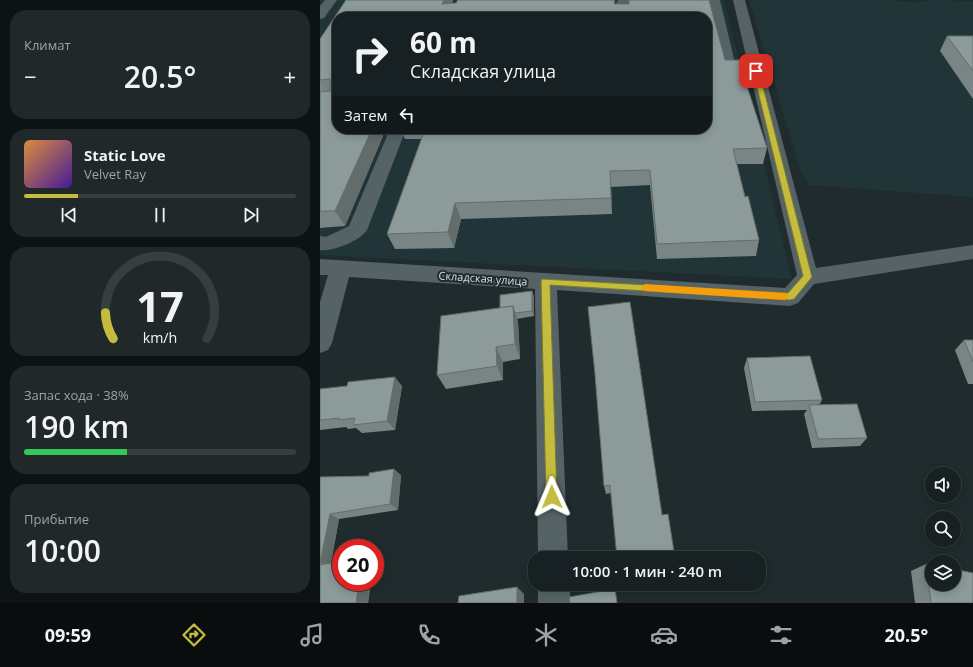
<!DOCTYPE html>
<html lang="ru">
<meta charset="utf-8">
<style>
:root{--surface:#172022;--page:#20282a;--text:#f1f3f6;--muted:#9ea3a5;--line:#363e40;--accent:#c4bc3e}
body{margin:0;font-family:"Open Sans",sans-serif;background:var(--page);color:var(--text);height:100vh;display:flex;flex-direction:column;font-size:15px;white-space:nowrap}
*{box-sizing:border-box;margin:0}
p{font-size:13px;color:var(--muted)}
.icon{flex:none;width:22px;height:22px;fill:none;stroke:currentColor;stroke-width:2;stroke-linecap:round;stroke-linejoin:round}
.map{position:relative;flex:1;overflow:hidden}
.details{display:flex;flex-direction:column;gap:10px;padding:10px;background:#0d1213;width:320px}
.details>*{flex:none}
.guide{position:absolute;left:12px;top:12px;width:380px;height:122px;border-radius:16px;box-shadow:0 2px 10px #0003,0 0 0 1px var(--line);background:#172022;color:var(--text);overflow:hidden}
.buttons{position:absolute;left:605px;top:467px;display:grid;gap:8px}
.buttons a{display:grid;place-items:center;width:36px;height:36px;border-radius:50%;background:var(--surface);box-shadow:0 2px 10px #0003,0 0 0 1px var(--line);font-size:20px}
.speed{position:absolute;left:12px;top:539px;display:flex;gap:8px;font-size:20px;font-weight:700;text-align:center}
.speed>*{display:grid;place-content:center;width:52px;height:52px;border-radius:50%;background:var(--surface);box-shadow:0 2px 10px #0003,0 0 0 1px var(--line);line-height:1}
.speed .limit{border:6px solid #d22;background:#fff;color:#111}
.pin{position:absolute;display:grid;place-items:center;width:34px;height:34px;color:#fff;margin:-17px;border-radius:8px;box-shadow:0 2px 6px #0006}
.me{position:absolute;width:44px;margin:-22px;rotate:359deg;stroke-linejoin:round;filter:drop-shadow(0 0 3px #0008)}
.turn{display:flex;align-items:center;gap:14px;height:84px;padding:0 12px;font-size:18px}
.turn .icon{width:52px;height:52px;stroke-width:2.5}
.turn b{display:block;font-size:28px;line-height:34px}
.then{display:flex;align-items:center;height:38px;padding:0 12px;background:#0003;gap:8px;font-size:15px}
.big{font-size:30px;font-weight:600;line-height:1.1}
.details .widget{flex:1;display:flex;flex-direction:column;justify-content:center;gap:6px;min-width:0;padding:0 14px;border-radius:16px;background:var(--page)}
.details .dial{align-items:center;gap:0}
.dial svg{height:104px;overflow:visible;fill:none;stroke:var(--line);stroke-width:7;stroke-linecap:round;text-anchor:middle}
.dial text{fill:var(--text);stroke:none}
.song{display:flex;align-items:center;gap:12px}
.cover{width:48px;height:48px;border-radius:6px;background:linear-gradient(135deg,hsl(30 70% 55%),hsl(260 70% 35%))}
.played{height:4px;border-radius:2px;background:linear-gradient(90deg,var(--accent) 20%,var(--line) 20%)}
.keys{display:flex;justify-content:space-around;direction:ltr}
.heat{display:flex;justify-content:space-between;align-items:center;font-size:22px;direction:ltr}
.charge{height:6px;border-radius:3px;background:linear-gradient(90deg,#34c759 38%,var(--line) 0)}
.trip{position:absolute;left:208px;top:551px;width:238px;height:40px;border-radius:16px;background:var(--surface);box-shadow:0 2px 10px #0003,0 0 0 1px var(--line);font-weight:600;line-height:40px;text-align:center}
.tabs{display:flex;height:64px;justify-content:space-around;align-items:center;background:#090d0e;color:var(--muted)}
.tabs .icon{width:28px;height:28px}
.tabs .active{color:var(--accent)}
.tabs b{font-size:18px;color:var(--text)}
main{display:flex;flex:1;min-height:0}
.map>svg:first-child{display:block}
</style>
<main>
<section class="details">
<div class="widget"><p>Климат</p>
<div class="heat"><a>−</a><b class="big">20.5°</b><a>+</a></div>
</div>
<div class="widget">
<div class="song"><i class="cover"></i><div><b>Static Love</b><p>Velvet Ray</p></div></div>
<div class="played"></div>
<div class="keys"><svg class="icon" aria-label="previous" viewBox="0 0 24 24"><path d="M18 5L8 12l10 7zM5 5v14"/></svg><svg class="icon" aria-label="pause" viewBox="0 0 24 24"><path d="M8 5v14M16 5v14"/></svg><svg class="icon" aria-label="next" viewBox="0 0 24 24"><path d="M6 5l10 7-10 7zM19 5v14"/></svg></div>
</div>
<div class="widget dial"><svg viewBox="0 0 100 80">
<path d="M14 69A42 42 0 1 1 86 69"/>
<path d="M14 69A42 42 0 0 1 8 49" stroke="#c4bc3e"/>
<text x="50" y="56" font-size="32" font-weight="700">17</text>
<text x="50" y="72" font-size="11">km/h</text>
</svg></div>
<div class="widget"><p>Запас хода · 38%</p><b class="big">190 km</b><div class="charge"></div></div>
<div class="widget"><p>Прибытие</p><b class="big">10:00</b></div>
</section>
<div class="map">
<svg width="653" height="603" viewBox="0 0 653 603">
<rect width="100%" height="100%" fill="#1f2b2d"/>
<g fill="#213539" fill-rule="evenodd">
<path d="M0 0H404L472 279 0 255ZM17 17H387V129H17Z"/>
<polygon points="429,0 567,0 590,2 604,2 610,0 653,1 653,197 489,185 481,172"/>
</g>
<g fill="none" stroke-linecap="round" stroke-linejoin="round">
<g fill="#566366" fill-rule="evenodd">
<polygon points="5,0 17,0 4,18 0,19 0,6"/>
<polygon points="298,0 310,0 308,4 308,17 296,17 296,4"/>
<polygon points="388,0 400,0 414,59 412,62 407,63 402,62 400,59"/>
<polygon points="413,0 425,0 496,268 653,245 653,259 494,284 478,303 470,306 237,290 248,558 218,558 215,289 29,277 12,343 8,350 0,353 0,302 8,275 0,275 0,259 465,288 477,275"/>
<path d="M70 129H86L47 230C40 241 12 252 0 250V236L6 237 29 226Z"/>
<rect x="218" y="584" width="32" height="19"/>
</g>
</g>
<g fill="#788584">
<polygon points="26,0 133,0 132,3 136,3 138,0 295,0 295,4 309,4 309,0 389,0 405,60 431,60 432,64 430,79 426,83 447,148 443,164 417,164 425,197 428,196 439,240 436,256 337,259 330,185 291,187 292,214 141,219 134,248 75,249 67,234 102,139 85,139 80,129 387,129 387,17 17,17 17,129 60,129 63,136 25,226 0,228 0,39"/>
<polygon points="627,36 653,36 653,99 620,51"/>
<polygon points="212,291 214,297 214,316 197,319 198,322 200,359 183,362 183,380 126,389 117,375 180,308"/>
<polygon points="644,340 653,340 653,384 648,384 635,350"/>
<polygon points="427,358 502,400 499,405 547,438 540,446 492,448 484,414 487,410 432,411 424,368"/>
<polygon points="275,374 342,515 355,558 291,493 286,494 284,486"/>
<polygon points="82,386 75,430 42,433 36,428 28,429 26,427 0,430 0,389"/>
<polygon points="81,475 78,510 19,519 11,563 21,582 51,582 48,603 0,603 0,477"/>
<polygon points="606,564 653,603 595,603 591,571"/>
</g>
<g fill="#626c6b">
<polygon points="124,0 133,0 127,17 122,4"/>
<polygon points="432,64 430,79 421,89 423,74"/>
<polygon points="52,129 60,129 63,136 25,226 15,211"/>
<polygon points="290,171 291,187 292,214 291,198"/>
<polygon points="135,203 141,219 134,248 128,232"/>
<polygon points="212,291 214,297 214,316 212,311"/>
<polygon points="193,306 198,322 200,359 195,344"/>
<polygon points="176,347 183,362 183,380 177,366"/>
<polygon points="75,377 82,386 75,430 67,421"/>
<polygon points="74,469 81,475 78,510 70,504"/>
<polygon points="10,514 19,519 10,568 0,563"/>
<polygon points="39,582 51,582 48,603 36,603"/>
<polygon points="197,587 204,594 204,603 197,603"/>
</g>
<g fill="#8c9b99" stroke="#626c6b">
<polygon points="26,0 124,0 122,4 136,3 138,0 294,0 294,3 295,4 309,4 309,0 389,0 405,60 431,60 432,64 423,74 447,148 413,149 425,197 428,196 439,240 337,244 330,170 290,171 291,198 135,203 128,232 67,234 105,129 387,129 387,17 17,17 17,129 52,129 15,211 0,211 0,92 10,91 10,79 0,80 0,39"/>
<polygon points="627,36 653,36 653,71"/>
<polygon points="212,291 212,311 195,313 193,306 180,308 180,295"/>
<polygon points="310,302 342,515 348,514 355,558 297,558 290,485 284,486 275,374 268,307"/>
<polygon points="193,306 195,344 176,347 177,366 117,375 121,316"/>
<polygon points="644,340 653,340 653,362"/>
<polygon points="490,356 502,400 435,402 427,358"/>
<polygon points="75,377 67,421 33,425 35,418 19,420 19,418 0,420 0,389 27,386 28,382"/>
<polygon points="537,404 547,438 498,439 489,405"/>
<polygon points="74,469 70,504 10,514 0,563 0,477 49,476 49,473"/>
<polygon points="21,561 21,582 39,582 36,603 0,603 0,565"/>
<polygon points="606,564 612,565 612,584 634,584 634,569 653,573 653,603 611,603"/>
<polygon points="197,587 197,603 138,603 139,596"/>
<polygon points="295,589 297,603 250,603 249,597"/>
</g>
<polygon fill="#c4bc3e" stroke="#7f7a28" points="436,69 439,71 492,277 474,299 470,300 230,285 237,497 236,501 232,502 227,501 226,497 221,282 222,279 468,293 483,276 433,71"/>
<polygon fill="#f59e0b" points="325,284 465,293 469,296 465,300 325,291 321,288"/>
<g text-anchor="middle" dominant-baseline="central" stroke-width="4" stroke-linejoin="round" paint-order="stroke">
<g font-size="11" fill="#d7dfe0" stroke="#1f2b2d">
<text transform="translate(163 278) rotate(4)">Складская улица</text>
</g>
</g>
</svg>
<div class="buttons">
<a><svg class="icon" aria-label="sound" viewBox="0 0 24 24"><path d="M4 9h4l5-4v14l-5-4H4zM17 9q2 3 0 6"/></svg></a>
<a><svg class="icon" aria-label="search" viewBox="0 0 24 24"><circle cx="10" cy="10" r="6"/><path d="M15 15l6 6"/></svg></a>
<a><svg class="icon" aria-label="layers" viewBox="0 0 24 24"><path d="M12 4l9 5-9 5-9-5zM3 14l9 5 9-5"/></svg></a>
</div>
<div class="speed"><div class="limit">20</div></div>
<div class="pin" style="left:436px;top:71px;background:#d93025"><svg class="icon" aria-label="arrive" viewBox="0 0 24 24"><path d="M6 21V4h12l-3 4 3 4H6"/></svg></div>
<svg class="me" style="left:232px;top:497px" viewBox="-20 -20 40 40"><path d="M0-17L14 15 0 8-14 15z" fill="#c4bc3e" stroke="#fff" stroke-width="4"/></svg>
<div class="trip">10:00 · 1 мин · 240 m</div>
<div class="guide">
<div class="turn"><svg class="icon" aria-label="right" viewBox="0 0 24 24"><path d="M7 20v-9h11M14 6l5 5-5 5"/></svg><div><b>60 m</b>Складская улица</div></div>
<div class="then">Затем<svg class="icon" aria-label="left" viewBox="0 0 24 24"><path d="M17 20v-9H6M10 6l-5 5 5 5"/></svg></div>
</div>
</div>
</main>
<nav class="tabs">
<b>09:59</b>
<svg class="icon active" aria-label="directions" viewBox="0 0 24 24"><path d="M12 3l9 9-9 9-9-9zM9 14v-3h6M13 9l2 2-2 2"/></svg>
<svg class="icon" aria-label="music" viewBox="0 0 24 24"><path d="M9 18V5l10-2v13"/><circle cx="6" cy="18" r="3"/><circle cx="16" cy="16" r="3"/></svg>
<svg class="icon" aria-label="phone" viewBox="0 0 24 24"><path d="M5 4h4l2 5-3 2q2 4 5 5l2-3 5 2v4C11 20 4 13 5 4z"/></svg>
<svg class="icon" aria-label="climate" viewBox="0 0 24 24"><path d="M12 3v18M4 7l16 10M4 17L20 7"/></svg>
<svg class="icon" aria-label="car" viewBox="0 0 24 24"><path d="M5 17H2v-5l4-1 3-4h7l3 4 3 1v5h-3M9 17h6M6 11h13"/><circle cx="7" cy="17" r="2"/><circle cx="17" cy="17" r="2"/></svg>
<svg class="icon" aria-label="filters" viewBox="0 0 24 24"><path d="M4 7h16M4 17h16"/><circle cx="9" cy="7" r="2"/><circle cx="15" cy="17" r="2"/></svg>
<b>20.5°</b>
</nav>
